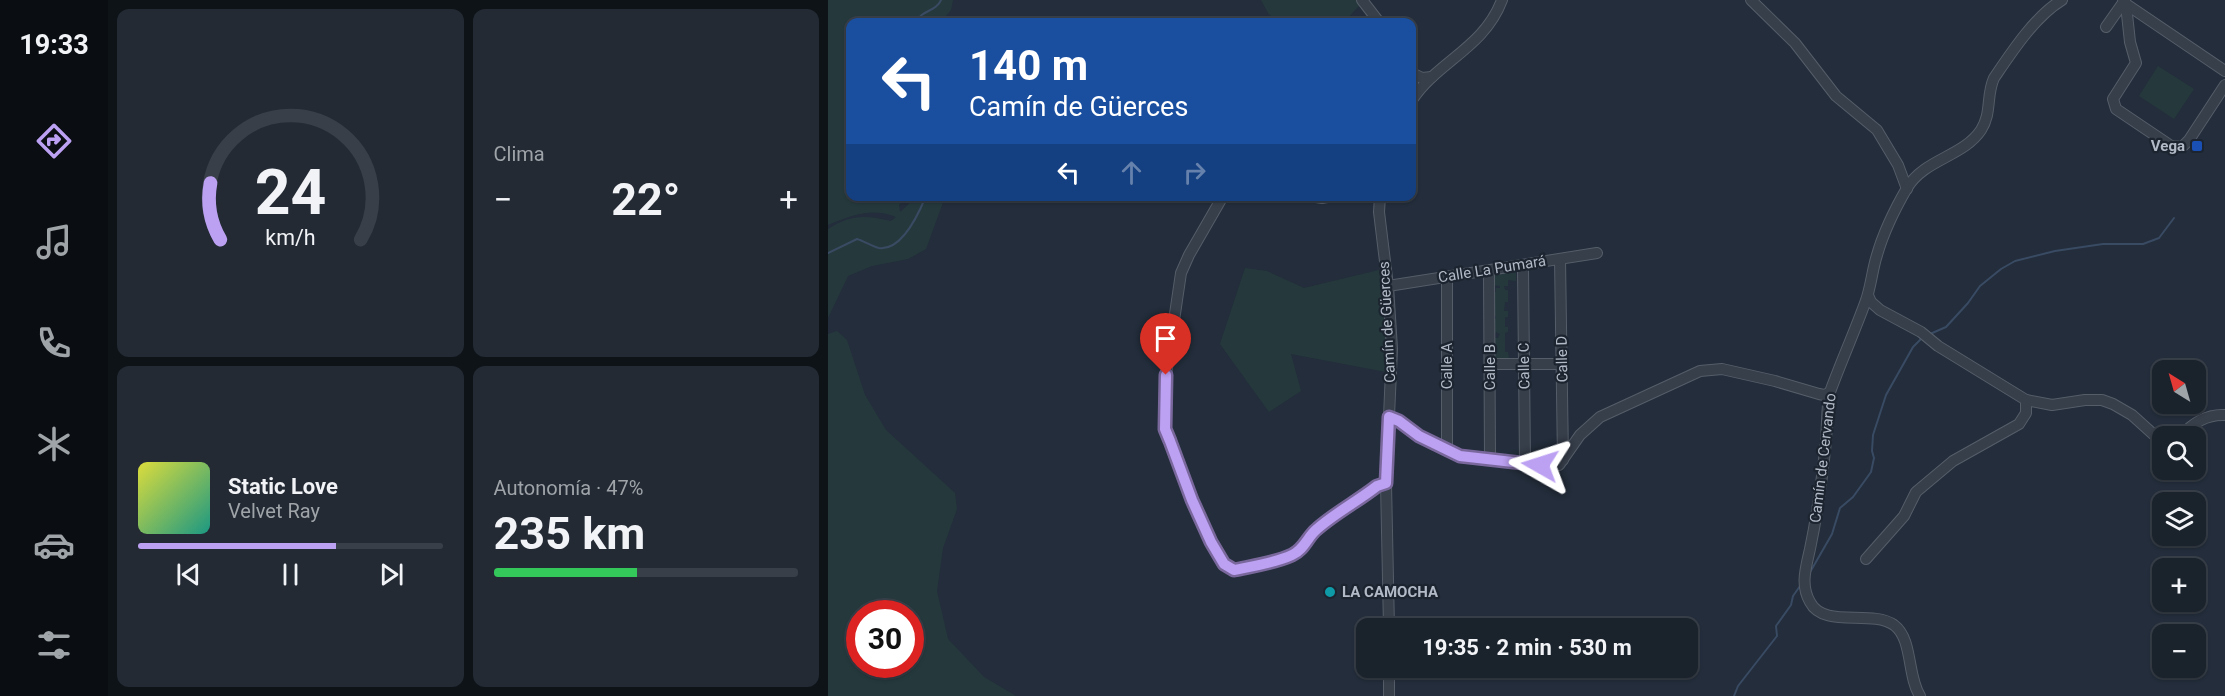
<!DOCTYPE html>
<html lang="es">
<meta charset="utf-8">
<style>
:root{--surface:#1a222c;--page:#232a34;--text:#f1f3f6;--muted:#9fa4a9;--line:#383f48;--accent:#bca0f2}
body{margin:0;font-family:Roboto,sans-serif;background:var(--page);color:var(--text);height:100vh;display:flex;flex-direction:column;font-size:22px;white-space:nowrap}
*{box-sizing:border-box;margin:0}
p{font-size:20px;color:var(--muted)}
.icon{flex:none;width:33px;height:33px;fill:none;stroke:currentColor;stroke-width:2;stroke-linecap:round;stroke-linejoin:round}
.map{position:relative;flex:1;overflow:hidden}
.sheet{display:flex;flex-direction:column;gap:9px;padding:9px;background:#0e1318;width:720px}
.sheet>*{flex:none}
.banner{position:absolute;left:18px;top:18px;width:570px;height:183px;border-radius:12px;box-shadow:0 2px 4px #0004,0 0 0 2px var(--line);background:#1a4fa0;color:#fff;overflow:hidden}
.needle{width:39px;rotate:323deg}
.fabs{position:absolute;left:1324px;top:360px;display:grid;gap:12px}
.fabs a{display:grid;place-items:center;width:54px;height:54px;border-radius:12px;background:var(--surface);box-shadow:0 2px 4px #0004,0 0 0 2px var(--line);font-size:30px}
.speed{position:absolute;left:18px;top:600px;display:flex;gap:12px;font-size:30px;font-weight:700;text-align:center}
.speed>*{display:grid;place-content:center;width:78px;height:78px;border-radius:50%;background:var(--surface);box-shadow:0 2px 4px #0004,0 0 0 2px var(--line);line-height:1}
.speed .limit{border:9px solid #d22;background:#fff;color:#111}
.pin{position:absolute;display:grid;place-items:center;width:51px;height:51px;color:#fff;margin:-62px -26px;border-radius:50% 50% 50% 0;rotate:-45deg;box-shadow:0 0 6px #0007}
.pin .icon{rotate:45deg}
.me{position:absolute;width:66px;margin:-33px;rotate:276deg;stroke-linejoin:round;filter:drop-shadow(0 0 4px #0008)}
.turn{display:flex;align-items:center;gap:21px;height:126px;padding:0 24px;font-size:27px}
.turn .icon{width:78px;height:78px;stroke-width:2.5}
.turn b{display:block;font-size:42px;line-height:51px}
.lanes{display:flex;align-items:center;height:57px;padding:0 24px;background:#0003;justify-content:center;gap:30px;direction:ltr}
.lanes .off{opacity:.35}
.big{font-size:45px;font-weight:700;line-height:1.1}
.sheet .widget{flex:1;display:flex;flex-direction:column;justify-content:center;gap:9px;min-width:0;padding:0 21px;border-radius:12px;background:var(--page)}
.sheet .dial{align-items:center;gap:0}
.dial svg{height:156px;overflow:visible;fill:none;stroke:var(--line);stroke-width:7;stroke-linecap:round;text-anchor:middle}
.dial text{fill:var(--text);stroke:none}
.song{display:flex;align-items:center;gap:18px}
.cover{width:72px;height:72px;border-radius:9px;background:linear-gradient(135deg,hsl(60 70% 55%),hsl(170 70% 35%))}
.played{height:6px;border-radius:3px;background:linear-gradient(90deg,var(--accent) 65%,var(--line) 65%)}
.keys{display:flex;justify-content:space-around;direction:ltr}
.heat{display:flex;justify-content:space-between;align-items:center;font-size:33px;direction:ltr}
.charge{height:9px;border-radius:4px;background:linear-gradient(90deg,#34c759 47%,var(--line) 0)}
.sheet .tiles{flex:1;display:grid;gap:9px;grid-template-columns:repeat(2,1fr)}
.trip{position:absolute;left:528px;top:618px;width:342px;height:60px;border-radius:12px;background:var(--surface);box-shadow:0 2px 4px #0004,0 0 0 2px var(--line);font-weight:700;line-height:60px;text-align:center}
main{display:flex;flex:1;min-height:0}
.menu{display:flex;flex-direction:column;width:108px;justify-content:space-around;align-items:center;background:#0a0e12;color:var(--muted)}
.menu .icon{width:42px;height:42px}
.menu .current{color:var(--accent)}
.menu b{font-size:27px;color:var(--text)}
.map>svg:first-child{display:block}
</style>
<main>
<nav class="menu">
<b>19:33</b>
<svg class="icon current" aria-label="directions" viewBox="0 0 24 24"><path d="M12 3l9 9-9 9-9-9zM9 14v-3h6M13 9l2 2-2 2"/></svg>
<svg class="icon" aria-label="music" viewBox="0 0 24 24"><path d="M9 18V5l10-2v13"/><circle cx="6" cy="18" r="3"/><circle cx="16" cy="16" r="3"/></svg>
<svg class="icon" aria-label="phone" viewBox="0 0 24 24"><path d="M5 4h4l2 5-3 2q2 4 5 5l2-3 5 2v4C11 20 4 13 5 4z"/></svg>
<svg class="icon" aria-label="climate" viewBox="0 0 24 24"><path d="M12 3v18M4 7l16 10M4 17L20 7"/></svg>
<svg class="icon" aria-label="car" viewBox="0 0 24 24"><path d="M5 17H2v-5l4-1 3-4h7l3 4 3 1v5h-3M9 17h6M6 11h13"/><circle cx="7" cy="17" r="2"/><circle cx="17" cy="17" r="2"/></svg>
<svg class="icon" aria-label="filters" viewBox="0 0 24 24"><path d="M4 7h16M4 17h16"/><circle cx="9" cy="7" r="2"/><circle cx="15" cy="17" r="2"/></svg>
</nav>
<section class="sheet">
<div class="tiles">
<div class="widget dial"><svg viewBox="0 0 100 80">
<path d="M14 69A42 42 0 1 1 86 69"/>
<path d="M14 69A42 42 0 0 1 9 40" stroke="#bca0f2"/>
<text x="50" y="56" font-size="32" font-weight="700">24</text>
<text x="50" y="72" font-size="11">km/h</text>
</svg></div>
<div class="widget"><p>Clima</p>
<div class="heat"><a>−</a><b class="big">22°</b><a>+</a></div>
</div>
<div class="widget">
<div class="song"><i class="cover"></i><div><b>Static Love</b><p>Velvet Ray</p></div></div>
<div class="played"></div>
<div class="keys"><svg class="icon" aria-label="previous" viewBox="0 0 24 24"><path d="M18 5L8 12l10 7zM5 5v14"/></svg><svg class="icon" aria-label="pause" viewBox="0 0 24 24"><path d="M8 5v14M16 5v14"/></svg><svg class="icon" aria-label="next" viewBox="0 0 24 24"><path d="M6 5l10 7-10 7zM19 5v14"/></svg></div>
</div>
<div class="widget"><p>Autonomía · 47%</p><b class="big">235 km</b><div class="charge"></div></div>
</div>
</section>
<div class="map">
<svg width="1397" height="696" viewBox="0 0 1397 696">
<rect width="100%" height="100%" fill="#232d3b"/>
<g fill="#25393c" fill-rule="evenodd">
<path d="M0 0H125L123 10 113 22H22V196L77 197 71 205 72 212 81 204 85 197H117L98 249 80 259 44 266 20 276 0 318V229C23 214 37 215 63 221L68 217C45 207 23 215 0 225Z"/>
<polygon points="433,0 528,0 531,6 516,22 449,22 440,13"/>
<polygon points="1330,66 1366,89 1346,119 1311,96"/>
<polygon points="688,267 688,281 680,280 680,286 676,286 677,290 680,290 680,302 677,302 676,311 680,311 680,317 677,317 677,327 680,327 680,332 677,333 677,352 680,352 681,358 690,358 690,360 665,360 665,353 668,353 668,346 665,346 665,338 670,338 672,334 668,332 667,334 665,334 664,319 668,319 668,316 664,316 664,292 668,292 668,288 672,288 672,286 664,285 664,271"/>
<polygon points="417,268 439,271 476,288 551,270 557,321 558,372 463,354 473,391 441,412 392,344"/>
<path d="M9 331 19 340 37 395 58 430 127 493 129 509 115 548 109 591 120 639 156 677 188 696H0V334ZM32 614H82V664H32Z"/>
</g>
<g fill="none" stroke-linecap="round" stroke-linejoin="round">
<g stroke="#394a63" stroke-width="2">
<path d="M88 22C93 10 108 12 113 0"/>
<path d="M0 253 29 239C36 241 45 247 51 248 74 251 91 213 98 196"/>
<polyline points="1102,334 1118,327 1140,303 1152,286 1173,269 1187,261 1227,251 1275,244 1315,244 1331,238 1346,218"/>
<polyline points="981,574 1004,534 1012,508 1025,497 1043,472 1046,458 1044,451 1045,435 1058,395 1085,347 1094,338"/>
<polyline points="906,696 910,686 949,636 948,626 963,605 965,596 972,586"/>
</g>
<defs>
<g id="minor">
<polyline points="534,0 551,22"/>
<polyline points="923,0 967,43 1008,96 1049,130 1070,165 1079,189"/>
<polyline points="1295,2 1397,71"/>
<polyline points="1298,5 1302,42 1308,63 1285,99 1288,109 1343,146 1354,147 1361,140 1397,85"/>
<polyline points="1278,27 1297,0"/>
<polyline points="584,73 594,78 604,77"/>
<path d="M584 100C610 61 656 48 674 0"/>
<path d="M395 196 361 255 353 273 338 375 337 429 364 500 383 542 396 564 406 570C425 566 447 563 464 555 477 549 479 537 489 529 507 513 529 501 549 486L558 483"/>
<polyline points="482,196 494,198 504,196"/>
<polyline points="552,196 551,212 560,286 564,349 558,483 561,628"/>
<polyline points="732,259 735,460"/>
<polyline points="695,268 697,463"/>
<polyline points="661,275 662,459"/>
<polyline points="619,281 619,451"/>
<polyline points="560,286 769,253"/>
<polyline points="1040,295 1043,302 1052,310 1093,332 1110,346 1198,400 1224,405 1257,400 1274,400 1285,404 1304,415 1335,443"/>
<polyline points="662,364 734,364"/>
<polyline points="562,417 571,421 591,436 632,456 726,466 731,465 752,435 772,417 872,371 894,369 947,381 991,394 996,395 1001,393"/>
<path d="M1352 436C1366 423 1378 414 1397 415"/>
<polyline points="1038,559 1076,516 1088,492 1125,461 1191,424 1198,413 1198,400"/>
<polyline points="561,696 561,668"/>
<path d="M1092 696C1079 676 1085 639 1066 625 1043 609 996 629 982 602 972 585 978 567 982 549 990 511 994 480 998 441 999 431 999 398 1002 392 1013 362 1026 333 1037 303 1043 288 1044 270 1049 255 1055 234 1068 207 1079 188 1096 159 1135 157 1153 130 1164 113 1158 95 1166 78 1183 53 1207 16 1234 0"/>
</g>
</defs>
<use href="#minor" stroke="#555d69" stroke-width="12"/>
<use href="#minor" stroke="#373f4b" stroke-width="10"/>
</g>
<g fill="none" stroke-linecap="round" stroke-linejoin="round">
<defs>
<path id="route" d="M338 375 337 429 342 441 364 500 383 542 396 564 406 570C425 566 447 563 464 555 477 549 479 537 489 529 507 513 530 501 549 486L558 483 561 417 571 421 591 436 632 456 712 465"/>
</defs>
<use href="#route" stroke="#7a689d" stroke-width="15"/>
<use href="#route" stroke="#bca0f2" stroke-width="10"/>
</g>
<rect fill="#1a4fb4" stroke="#1c2430" stroke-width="2" x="1363" y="140" width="12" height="12" rx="3"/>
<circle fill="#0f9aa8" stroke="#1c2430" stroke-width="2" cx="502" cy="592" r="6"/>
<g text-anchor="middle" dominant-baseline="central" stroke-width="4.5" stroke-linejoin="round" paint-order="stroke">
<g font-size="15" font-weight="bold" fill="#b3bac7" stroke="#1c2430" text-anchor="end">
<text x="1357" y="146">Vega</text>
<text x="514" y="592" text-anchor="start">LA CAMOCHA</text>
</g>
<g font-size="15" fill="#b3bac7" stroke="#1c2430">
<text transform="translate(664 269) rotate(-9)">Calle La Pumará</text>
<text transform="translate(559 322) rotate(-93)">Camín de Güerces</text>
<text transform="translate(734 359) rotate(-91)">Calle D</text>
<text transform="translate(619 366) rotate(-90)">Calle A</text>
<text transform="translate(696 366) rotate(-91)">Calle C</text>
<text transform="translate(662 367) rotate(-90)">Calle B</text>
<text transform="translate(995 458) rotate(-83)">Camín de Cervando</text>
</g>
</g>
</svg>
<div class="fabs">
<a><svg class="needle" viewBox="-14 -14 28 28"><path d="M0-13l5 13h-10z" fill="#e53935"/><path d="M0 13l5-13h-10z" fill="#9fa4a9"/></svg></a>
<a><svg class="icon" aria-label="search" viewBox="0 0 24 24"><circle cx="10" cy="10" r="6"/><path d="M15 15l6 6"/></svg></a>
<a><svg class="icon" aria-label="layers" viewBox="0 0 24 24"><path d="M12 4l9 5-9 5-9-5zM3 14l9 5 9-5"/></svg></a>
<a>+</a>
<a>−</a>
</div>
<div class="speed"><div class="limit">30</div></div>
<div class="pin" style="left:338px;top:375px;background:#d93025"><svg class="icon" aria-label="arrive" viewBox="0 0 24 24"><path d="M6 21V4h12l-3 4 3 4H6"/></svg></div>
<svg class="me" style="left:712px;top:465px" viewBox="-20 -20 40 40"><path d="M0-17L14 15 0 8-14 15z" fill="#bca0f2" stroke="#fff" stroke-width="4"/></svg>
<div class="trip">19:35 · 2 min · 530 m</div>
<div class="banner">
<div class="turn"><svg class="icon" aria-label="left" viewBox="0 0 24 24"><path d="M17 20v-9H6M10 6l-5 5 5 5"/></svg><div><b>140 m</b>Camín de Güerces</div></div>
<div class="lanes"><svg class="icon" aria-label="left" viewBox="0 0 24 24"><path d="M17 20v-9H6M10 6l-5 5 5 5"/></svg><svg class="icon off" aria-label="ahead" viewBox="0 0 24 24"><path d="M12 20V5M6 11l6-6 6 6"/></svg><svg class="icon off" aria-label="right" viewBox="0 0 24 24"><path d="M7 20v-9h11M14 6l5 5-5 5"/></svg></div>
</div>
</div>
</main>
